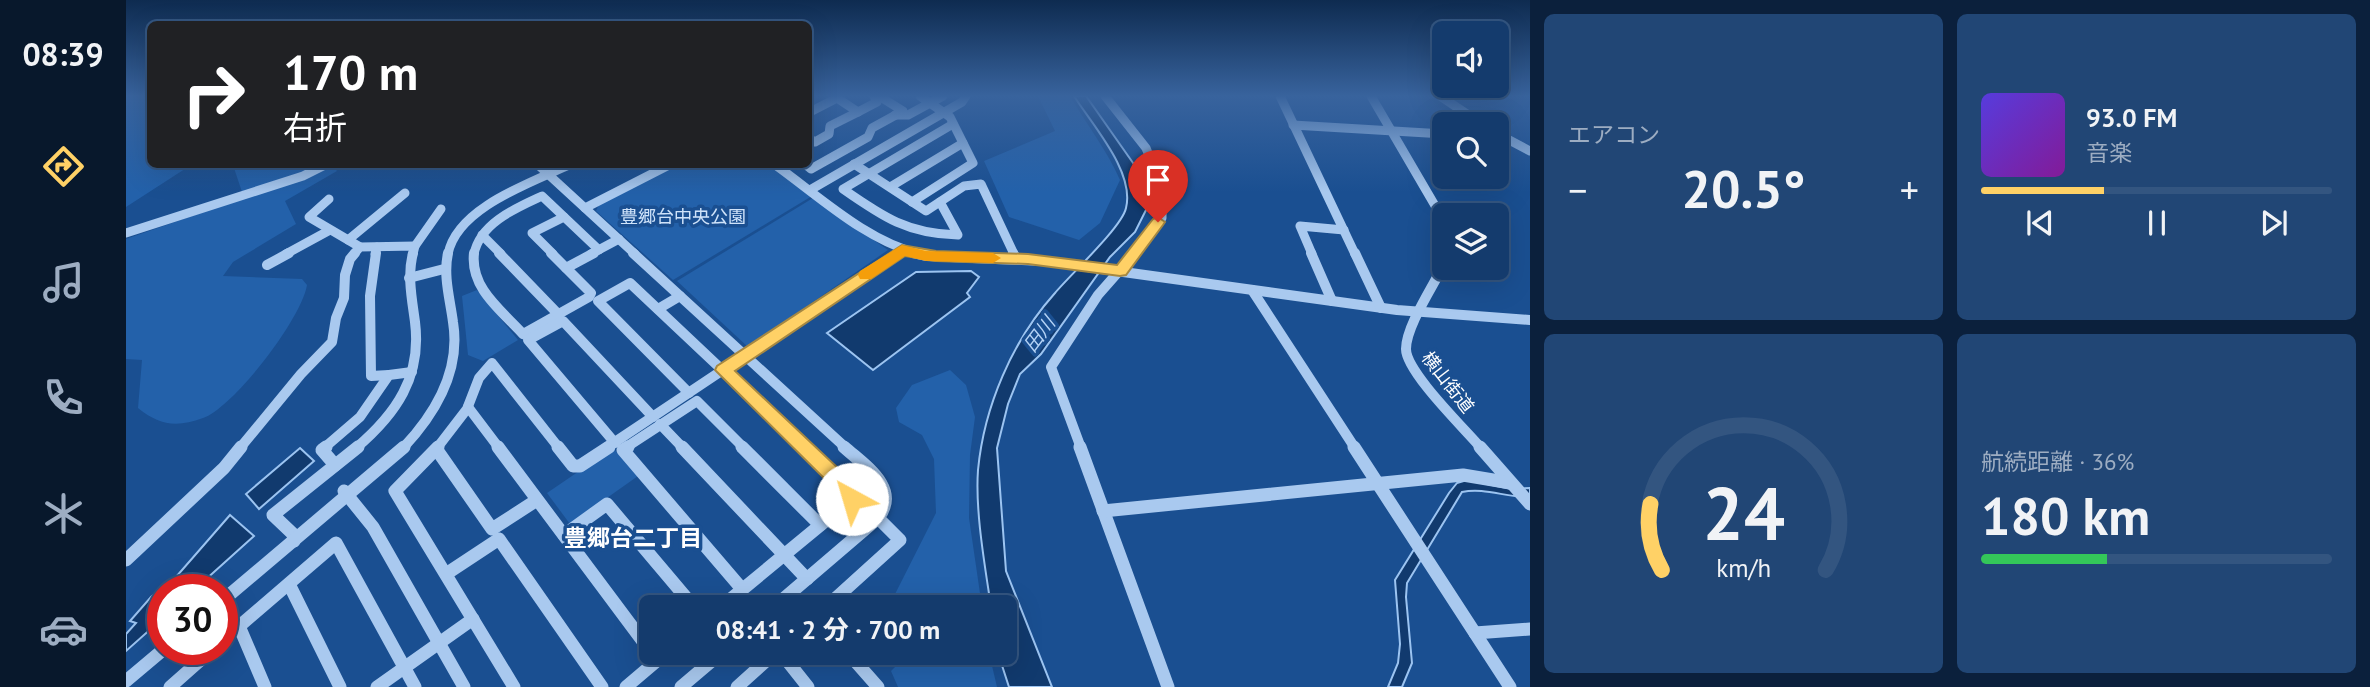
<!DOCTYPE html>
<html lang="ja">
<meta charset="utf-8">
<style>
:root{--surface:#143b6d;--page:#214675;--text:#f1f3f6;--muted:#9dadc2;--line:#335580;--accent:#ffd166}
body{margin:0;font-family:"PT Sans","Noto Sans JP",sans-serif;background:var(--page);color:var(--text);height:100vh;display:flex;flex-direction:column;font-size:26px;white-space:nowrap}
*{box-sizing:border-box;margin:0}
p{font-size:23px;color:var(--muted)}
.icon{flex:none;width:38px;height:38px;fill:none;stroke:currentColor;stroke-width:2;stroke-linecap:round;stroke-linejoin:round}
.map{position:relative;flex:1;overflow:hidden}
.side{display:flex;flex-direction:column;gap:14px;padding:14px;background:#0b203c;width:840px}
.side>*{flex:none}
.hud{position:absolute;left:21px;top:21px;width:665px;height:147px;border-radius:10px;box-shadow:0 7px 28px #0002,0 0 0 2px var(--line);background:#202124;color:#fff;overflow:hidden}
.fabs{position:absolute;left:1306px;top:21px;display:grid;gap:14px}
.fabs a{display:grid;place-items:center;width:77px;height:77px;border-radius:10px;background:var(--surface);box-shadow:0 7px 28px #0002,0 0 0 2px var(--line);font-size:35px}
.speed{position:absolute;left:21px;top:574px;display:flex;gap:14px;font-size:35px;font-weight:700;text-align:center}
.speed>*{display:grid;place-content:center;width:91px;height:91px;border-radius:50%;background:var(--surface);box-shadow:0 7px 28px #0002,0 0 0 2px var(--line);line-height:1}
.speed .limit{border:10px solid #d22;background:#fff;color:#111}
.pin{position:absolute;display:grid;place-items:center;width:60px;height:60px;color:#fff;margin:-72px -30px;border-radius:50% 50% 50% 0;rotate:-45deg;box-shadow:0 0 7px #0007}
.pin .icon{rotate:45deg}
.me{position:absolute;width:77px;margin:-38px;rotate:321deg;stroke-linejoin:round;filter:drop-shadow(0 0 5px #0008)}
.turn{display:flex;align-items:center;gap:24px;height:147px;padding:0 21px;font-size:32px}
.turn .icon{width:91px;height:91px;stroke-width:2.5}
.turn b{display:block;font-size:49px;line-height:60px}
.big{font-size:52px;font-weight:700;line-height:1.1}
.side .card{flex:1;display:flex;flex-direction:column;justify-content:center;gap:10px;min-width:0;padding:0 24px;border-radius:10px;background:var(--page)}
.side .dial{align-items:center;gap:0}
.dial svg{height:182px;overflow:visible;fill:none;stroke:var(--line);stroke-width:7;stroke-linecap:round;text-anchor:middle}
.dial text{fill:var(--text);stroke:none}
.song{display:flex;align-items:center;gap:21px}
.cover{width:84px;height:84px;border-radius:10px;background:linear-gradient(135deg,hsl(250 70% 55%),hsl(290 70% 35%))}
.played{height:7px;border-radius:4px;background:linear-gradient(90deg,var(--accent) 35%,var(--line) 35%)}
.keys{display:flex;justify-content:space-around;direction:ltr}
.heat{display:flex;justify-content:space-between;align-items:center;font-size:38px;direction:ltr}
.charge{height:10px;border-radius:5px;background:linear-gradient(90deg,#34c759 36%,var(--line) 0)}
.side .tiles{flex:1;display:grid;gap:14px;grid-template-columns:repeat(2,1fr)}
.trip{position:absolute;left:513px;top:595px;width:378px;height:70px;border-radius:10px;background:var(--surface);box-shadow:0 7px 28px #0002,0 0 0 2px var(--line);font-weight:700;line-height:70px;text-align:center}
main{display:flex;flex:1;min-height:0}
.dock{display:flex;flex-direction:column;width:126px;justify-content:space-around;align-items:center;background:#08182c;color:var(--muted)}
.dock .icon{width:49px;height:49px}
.dock .selected{color:var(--accent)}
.dock b{font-size:32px;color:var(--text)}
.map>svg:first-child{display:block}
</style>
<main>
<nav class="dock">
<b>08:39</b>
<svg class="icon selected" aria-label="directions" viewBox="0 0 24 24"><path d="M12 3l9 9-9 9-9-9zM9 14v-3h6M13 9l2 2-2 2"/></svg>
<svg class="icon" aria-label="music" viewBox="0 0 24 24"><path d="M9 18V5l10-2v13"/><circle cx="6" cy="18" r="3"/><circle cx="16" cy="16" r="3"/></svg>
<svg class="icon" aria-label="phone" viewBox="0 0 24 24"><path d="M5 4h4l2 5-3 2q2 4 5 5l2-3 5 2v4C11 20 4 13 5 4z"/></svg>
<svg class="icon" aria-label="climate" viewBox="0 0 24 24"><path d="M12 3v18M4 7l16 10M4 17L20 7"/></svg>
<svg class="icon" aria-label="car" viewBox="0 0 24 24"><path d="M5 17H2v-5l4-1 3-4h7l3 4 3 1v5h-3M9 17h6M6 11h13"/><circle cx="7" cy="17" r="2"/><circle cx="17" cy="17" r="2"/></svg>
</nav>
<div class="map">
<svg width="1404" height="687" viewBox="0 0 1404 687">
<rect width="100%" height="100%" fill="#1a4f91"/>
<g fill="#2361aa">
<polygon points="0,96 24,96 24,164 65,165 0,207"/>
<path d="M912 96H944C961 125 981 150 994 180L974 223 953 240 883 217 858 161 929 131Z"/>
<path d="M107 165H206L211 171 159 201 170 224 107 262 97 276 176 279 181 285C176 318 108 407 77 418 50 428 33 425 12 408L16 360 0 359V239L118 198Z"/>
<polygon points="551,165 643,165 686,196 547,280 470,211 473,204"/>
<polygon points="687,198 762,250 622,347 551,281"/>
<polygon points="351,290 392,340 357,361 342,355 336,296"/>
<polygon points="824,370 840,385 849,417 844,455 843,518 856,607 767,607 764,604 810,513 808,459 796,435 773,422 770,408 786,385"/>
<polygon points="487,448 512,476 444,524 421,493"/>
<polygon points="783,653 863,653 871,687 772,687 765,671"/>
</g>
<g fill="#113a6e" stroke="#9cc4f1" stroke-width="2">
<path d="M948 96H960L1019 180 1020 210 1009 232 984 257 915 354 894 374 882 404 871 448 880 571 926 687H883L872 653H878V607H865C859 566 849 511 852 470 858 407 886 341 929 293 944 275 996 227 1000 208 1009 172 967 126 948 96Z"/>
<polygon points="845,271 853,277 841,293 844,297 747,370 701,333 790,272"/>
<polygon points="174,448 188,461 133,509 120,494"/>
<path d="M1341 480 1385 489 1404 488V497C1381 498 1359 487 1336 492L1281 583 1280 597 1286 663 1276 687H1262L1272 663 1274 644 1269 580 1323 493 1331 483Z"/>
<polygon points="104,515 128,536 68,590 37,590 37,618 0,651 0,634 10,623 4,621 25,597 50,577"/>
</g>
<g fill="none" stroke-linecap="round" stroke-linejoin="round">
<g stroke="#a9c9ef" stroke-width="9">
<polyline points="979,96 1020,148 1036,188 1036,218 1008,254"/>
<polyline points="1154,96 1229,254"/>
<polyline points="1245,96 1318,221"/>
<polyline points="1314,96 1356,124"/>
<polyline points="682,113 711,98 732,112 751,102 748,96"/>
<polyline points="769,115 782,115 817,96"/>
<polyline points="1167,125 1318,134"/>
<polyline points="1370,133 1404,151"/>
<polyline points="682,138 689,142 703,134 704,126 732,112"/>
<polyline points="411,164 509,254"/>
<path d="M648 164C693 196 740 241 794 254"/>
<polyline points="679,164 685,169 742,137 746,128 777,111 753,96"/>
<polyline points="728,164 800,211 838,186 855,184 888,254"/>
<polyline points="764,187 837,143"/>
<polyline points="684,190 836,102 840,96"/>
<polyline points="203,199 183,217 234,247"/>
<polyline points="786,202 847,163 824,117 794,96"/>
<path d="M814 202 832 235C782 234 757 217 717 189L827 124"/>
<polyline points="459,208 545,164"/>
<polyline points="0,233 177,176 201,164"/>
<polyline points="356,235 375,254"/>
<polyline points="222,240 279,193"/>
<polyline points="289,246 315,209"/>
<polyline points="160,254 204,230"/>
<polyline points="228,254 234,247 289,246 287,254"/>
<polyline points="249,254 251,247"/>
<path d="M322 254C331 207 407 182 445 164"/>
<path d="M348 254C354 223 390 208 416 196L473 250"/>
<polyline points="427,254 406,233 438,217"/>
<polyline points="465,254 493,239"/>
<polyline points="769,254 776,250"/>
<polyline points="1186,254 1174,226 1218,230"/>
</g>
<g stroke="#a9c9ef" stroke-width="10">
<polyline points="250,253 244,296 245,376 263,375"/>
<path d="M348 253C344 288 375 310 397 334L463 297 465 293 425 253"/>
<polyline points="373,253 432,314"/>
<polyline points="507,253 720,448"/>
<polyline points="787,253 801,256 918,261 1271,310 1404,320"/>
<polyline points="887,253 890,258"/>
<polyline points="1185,253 1206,301"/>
<polyline points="1229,253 1255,308"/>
<path d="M1318 264C1308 285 1280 326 1280 349 1280 372 1339 429 1355 448"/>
<polyline points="141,265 163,253"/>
<polyline points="440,268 468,253"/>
<polyline points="283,278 318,269"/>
<polyline points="1126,290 1229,448"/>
<polyline points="532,309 554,296"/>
<polyline points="563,393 472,301 504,283 679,448"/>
<polyline points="342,407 373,448"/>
<polyline points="534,424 557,448"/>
<polyline points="489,443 402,340 437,321 527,417"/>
<polyline points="114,448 175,374 206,342 210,318 218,298 219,275 224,259 229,253"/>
<polyline points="198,448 234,417 263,375 286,372"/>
<path d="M230 448C270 414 296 377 289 322 286 299 281 276 287 253"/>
<path d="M277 448C309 414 335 371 327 322 324 299 317 276 322 253"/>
<polyline points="311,448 341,409 353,378 366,363 433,448"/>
<polyline points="480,448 772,253"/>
<polyline points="499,448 571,401 618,448"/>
<polyline points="955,448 925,367 972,295 1009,253"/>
</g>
<g stroke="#a9c9ef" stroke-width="13">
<polyline points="200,447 196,450 209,465"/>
<polyline points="312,447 269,491 388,687"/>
<polyline points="372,447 525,652"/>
<polyline points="432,447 447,466 454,466 483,447"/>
<polyline points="502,447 497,450 616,589"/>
<polyline points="556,447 681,579"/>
<polyline points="616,447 694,525"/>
<polyline points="954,447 1042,687"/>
<polyline points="1228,447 1384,687"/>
<polyline points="1354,447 1404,504"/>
<polyline points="311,450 366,529 411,500"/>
<polyline points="218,491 247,527 338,687"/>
<polyline points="977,511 1337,475 1385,483"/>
<polyline points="438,535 481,504 568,607"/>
<polyline points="168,541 167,534 147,515 232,447"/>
<polyline points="0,560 98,468 115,447"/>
<polyline points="320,574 373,539 476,687"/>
<polyline points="163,584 214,687"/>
<polyline points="96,601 278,447"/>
<polyline points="595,607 726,499 726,493 677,447"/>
<path d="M648 607 752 518C775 488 739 466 718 447"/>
<polyline points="700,607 774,540 752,518"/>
<polyline points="113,626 139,687"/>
<polyline points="1349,633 1404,629"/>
<polyline points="96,641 210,543 289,687"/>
<polyline points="655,653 682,687"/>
<polyline points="722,653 752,687"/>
<polyline points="0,681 38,649"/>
<polyline points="44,687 87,649"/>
<polyline points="251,687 347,619"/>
<polyline points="500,687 540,653"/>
<polyline points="555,687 595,653"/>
<polyline points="611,687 649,653"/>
</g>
</g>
<polygon fill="#235896" points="507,164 527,164 514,171"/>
<polygon fill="#1d477a" points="513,164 527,164 514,171"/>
<linearGradient id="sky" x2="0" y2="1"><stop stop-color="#0e2b50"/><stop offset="0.5" stop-color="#38639d"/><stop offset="1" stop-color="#38639d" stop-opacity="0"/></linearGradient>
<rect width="1404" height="192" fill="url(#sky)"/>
<polygon fill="#ffd166" stroke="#a68842" stroke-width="2" points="1032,217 1039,222 1037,225 1000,275 994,276 902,264 810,261 779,256 609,371 732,487 735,499 733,505 726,507 719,505 717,497 589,370 591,366 776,245 810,251 902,254 991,265 1027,219"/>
<polygon fill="#f59e0b" points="776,245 800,251 867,253 875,258 867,263 800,261 779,256 745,279 734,279 732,275 734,271"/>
<g text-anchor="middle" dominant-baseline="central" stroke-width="7" stroke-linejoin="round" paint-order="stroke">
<g font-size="18" fill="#cfe3fa" stroke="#1a4f91">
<text x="557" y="216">豊郷台中央公園</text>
</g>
<g font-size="18" fill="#fff" stroke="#1a4f91">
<text transform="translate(1322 382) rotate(52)">横山街道</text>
</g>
<g font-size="19" font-style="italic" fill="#b5d3f6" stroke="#1a4f91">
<text transform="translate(913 334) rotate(-53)">田川</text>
</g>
<g font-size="23" font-weight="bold" fill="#fff" stroke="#1a4f91">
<text x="507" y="537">豊郷台二丁目</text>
</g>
</g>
</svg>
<div class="fabs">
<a><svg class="icon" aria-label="sound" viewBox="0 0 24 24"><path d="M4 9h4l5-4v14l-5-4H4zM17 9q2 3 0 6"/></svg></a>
<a><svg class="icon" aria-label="search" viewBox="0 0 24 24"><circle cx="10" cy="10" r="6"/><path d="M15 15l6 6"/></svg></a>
<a><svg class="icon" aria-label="layers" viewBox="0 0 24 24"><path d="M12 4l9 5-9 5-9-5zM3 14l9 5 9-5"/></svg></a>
</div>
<div class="speed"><div class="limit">30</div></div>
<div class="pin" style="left:1032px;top:222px;background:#d93025"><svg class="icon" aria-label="arrive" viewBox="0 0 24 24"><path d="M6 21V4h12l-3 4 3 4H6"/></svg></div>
<svg class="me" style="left:726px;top:499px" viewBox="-20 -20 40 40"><circle r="19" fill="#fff"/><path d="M0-13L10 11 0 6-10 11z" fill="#ffd166"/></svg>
<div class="trip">08:41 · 2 分 · 700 m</div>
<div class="hud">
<div class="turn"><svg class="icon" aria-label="right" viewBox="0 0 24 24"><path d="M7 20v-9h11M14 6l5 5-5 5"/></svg><div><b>170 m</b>右折</div></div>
</div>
</div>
<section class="side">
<div class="tiles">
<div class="card"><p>エアコン</p>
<div class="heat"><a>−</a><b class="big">20.5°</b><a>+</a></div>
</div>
<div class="card">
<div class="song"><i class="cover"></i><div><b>93.0 FM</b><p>音楽</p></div></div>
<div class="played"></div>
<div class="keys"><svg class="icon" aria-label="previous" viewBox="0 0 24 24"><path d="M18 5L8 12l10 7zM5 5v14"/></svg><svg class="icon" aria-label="pause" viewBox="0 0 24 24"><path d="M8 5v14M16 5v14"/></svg><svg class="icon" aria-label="next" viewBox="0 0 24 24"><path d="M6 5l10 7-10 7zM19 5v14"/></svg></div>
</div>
<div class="card dial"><svg viewBox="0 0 100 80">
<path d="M14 69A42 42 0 1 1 86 69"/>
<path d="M14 69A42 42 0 0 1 9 40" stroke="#ffd166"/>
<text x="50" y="56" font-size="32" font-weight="700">24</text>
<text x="50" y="72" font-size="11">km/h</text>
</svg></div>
<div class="card"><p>航続距離 · 36%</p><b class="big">180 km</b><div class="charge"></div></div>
</div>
</section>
</main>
